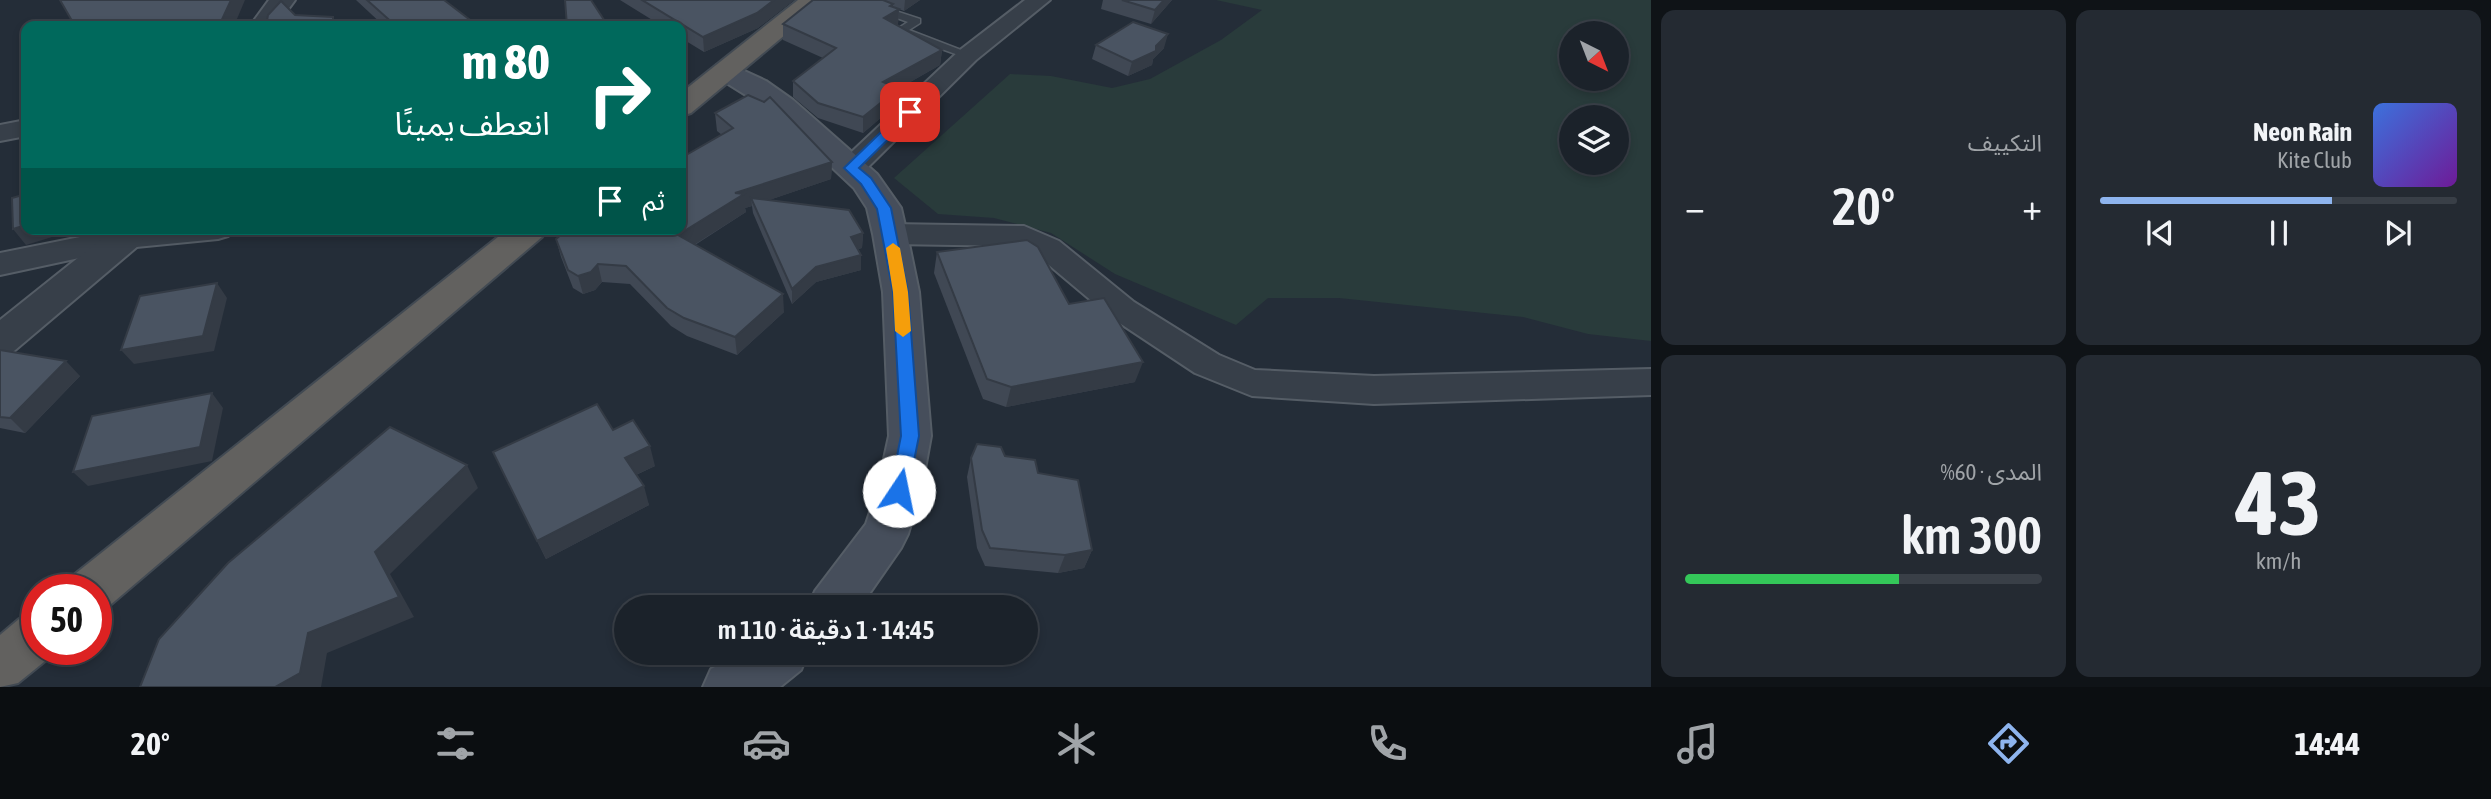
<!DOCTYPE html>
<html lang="ar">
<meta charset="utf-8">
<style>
:root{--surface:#1b222a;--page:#242a32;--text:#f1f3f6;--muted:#a0a4a8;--line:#393f47;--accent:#8eb4ee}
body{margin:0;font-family:"Asap Condensed","Noto Sans Arabic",sans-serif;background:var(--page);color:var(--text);direction:rtl;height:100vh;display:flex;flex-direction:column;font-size:26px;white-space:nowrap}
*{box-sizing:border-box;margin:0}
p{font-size:23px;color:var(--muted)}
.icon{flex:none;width:38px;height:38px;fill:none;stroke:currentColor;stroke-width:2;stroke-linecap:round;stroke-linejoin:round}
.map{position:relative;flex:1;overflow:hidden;direction:ltr}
.side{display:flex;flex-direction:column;gap:10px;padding:10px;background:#0f1317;width:840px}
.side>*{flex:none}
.hud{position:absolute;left:21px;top:21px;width:665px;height:214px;border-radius:14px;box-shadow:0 4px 10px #0003,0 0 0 2px var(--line);direction:rtl;background:#00695c;color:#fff;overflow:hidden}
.needle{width:46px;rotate:138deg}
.controls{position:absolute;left:1559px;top:21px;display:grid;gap:14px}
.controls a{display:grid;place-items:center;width:70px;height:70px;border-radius:50%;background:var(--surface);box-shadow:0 4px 10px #0003,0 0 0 2px var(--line);font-size:35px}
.speed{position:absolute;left:21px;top:574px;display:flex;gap:14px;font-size:35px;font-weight:700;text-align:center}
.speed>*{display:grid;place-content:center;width:91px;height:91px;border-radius:50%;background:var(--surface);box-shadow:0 4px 10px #0003,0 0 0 2px var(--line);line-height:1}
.speed .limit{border:10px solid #d22;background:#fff;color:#111}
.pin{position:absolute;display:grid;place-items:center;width:60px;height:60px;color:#fff;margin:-30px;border-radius:14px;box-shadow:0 4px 10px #0006}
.me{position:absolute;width:77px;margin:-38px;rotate:11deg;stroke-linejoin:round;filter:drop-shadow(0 0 5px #0008)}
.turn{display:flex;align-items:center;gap:24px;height:147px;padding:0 21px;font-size:32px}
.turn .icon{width:91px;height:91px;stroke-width:2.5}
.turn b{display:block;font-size:49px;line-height:60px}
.then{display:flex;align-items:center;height:66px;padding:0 21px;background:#0003;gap:14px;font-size:26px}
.big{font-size:52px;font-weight:600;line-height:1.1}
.side .widget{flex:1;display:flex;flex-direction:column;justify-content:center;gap:10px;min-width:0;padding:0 24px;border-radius:14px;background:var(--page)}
.side .dial{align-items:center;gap:0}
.dial b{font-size:91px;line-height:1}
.song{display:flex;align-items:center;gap:21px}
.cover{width:84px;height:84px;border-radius:10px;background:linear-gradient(135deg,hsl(220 70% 55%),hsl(280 70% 35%))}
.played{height:7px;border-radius:4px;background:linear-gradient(90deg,var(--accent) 65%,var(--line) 65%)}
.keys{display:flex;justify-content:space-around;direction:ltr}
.heat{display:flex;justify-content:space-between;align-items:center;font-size:38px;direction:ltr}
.charge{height:10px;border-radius:5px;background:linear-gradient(90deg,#34c759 60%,var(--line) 0)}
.side .tiles{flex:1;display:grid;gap:10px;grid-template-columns:repeat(2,1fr)}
.trip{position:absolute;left:614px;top:595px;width:424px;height:70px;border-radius:35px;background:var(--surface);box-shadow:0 4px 10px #0003,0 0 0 2px var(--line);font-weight:600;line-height:70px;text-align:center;direction:rtl}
.tab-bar{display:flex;height:112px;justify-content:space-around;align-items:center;background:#0b0e11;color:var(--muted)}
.tab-bar .icon{width:49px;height:49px}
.tab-bar .on{color:var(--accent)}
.tab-bar b{font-size:32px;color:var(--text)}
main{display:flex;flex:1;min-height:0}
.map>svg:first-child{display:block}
</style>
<main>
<section class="side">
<div class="tiles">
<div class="widget">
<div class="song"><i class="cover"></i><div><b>Neon Rain</b><p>Kite Club</p></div></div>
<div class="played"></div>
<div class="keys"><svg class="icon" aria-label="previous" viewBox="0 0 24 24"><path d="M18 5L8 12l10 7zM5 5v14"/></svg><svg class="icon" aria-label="pause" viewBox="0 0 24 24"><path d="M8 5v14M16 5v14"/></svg><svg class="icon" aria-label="next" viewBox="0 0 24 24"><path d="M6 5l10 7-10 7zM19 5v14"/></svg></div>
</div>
<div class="widget"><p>التكييف</p>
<div class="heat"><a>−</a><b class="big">20°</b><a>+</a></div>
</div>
<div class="widget dial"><b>43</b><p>km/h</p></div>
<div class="widget"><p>المدى · 60%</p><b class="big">300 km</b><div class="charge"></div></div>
</div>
</section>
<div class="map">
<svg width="1651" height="687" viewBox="0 0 1651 687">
<rect width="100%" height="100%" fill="#242d38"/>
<path fill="#293b3b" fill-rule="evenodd" d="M1216 0H1651V341L1588 334 1523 317 1339 298H1268L1236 325 1115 274 1051 233 994 218 938 214 894 178 1010 74 1051 76 1112 88 1150 79 1221 40 1262 10ZM1572 33H1617V79H1572ZM1572 117H1617V163H1572Z"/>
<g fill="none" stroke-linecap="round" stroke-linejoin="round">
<defs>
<polygon id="service" points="847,0 862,0 920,19 920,23 909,30 974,55 964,57 897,33 897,29 908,22"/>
<g id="minor">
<polygon points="1025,0 1050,0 976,60 861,174 851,176 841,174 837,168 841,162 960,50"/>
<polygon points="26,120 26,136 0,141 0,125"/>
<polygon points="890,224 1024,226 1059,241 1134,302 1219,355 1255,370 1374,376 1651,369 1651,395 1374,404 1252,396 1195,373 1112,318 1037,255 1019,246 890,244 880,241 875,234 880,227"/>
<polygon points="120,229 233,229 228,236 218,239 126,248 0,275 0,253"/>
</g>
<g id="tertiary">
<polygon points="269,0 295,0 276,26 250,26"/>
<polygon points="114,229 150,229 138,246 14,351 0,355 0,320"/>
</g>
<g id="secondary">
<polygon points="727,63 766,81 793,100 877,174 901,208 907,234 919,292 931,436 921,491 908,534 901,548 860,607 808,607 815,591 866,524 877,491 889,436 883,292 873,234 867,208 854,188 773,112 717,77 713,71 717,65"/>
<polygon points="743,653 808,653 801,670 780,687 703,687 711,669"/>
</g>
<g id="trunk">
<polygon points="798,0 827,0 691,113 681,116 681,93"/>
<polygon points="508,229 547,229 542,237 109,606 96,610 96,590 68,590 75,574"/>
<polygon points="37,612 37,649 56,649 55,653 18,683 0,687 0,635 19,619"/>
</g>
</defs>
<use href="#service" stroke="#555d66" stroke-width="3"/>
<use href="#minor" stroke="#555d66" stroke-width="4"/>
<use href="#tertiary" stroke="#555d66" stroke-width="4"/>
<use href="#secondary" stroke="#555d66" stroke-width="4"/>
<use href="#trunk" stroke="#424a53" stroke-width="4"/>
<use href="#service" fill="#373f49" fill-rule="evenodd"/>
<use href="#minor" fill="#373f49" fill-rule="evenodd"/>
<use href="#tertiary" fill="#373f49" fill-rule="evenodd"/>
<use href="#secondary" fill="#464e5b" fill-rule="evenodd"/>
<use href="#trunk" fill="#62615f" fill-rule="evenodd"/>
</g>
<g fill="#404854">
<polygon points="356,0 444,0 478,26 384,26"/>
<polygon points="620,0 794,0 758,28 704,52 681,38 681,26 662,26"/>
<polygon points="813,0 920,0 904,11 899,9 898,24 897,25 942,50 940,65 898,89 897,104 863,133 818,118 793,97 793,81 823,58 783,40 783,24"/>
<polygon points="1103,0 1172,0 1151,24 1101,9"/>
<polygon points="1096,45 1164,48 1153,59 1152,65 1128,76 1092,59"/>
<polygon points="715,113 832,162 831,179 769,200 863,233 862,248 858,249 861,270 816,282 792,304 753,213 752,206 745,208 746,212 695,245 784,312 737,355 687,336 671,326 630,284 602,282 595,290 583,294 573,288 561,257 556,239 681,229 722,135 717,131"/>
<polygon points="937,252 1069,304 1135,382 1006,407 983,399 934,273"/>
<polygon points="0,350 80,376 25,433 0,428"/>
<polygon points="613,430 655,466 636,475 649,505 546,559 493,452"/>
<polygon points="1005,456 1038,473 1092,550 1084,568 1058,573 985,566 977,548 967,477 971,458"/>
</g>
<g fill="#343b45">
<polygon points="231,0 245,0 234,26 219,26"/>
<polygon points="774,0 794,0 758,28 704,52 703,37"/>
<polygon points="905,0 920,0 904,11"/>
<polygon points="1164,0 1172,0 1151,24 1155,10"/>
<polygon points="893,4 892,13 899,9 898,24 884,33 884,18 890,6"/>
<polygon points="333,17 337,26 333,26"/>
<polygon points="1168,34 1164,48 1153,59 1152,65 1128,76 1132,62 1156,46"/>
<polygon points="942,50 940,65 898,89 897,104 863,133 863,117 883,82"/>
<polygon points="832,162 831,179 755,205 751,198 752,206 745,208 746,212 681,253 678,235 735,193"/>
<polygon points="26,225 26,229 78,229 26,245 13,229"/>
<polygon points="863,233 862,248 850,251 851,237"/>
<polygon points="861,255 861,270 816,282 792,304 792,289 816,267"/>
<polygon points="598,264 602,282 595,290 583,294 578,276"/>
<polygon points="217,283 227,298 214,351 134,364 121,350"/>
<polygon points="783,294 784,312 737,355 735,337"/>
<polygon points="66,361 80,376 25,433 10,418"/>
<polygon points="1143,362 1135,382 1006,407 1011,387"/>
<polygon points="212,393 223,408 212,461 88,486 73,472"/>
<polygon points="650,446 655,466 631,477 625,458"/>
<polygon points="467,465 478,488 390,574 414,617 327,653 321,687 275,687 308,633 375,552"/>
<polygon points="644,486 649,505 546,559 537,541"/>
<polygon points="1092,550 1084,568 1058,573 1065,555"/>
</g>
<g fill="#4a5462" stroke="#343b45" stroke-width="2">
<polygon points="60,0 231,0 219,26 75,26"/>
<polygon points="367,0 444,0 478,26 396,26"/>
<polygon points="565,0 591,0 608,26 567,26"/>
<polygon points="642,0 774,0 757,13 703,37"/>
<polygon points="813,0 883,0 893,4 890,6 899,9 884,18 942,50 883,82 898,89 863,117 818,103 793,81 836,48 783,24"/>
<polygon points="1122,0 1164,0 1155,10"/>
<polygon points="281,1 295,15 333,17 333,26 266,26 268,15"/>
<polygon points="1133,22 1168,34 1156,46 1156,51 1132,62 1096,45"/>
<polygon points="748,95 764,102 770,97 832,162 735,193 744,194 678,235 783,294 735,337 684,318 667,308 626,266 598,264 591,272 578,276 568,270 556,239 568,229 681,229 681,158 733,128 715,113"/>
<polygon points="26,194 26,225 13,229 12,198"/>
<polygon points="751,198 849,210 863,233 851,237 861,255 816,267 792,289"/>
<polygon points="1027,240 1038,247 1069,304 1104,298 1143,362 1011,387 987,379 937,252"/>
<polygon points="217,283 203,336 121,350 140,296"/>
<polygon points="0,350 66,361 10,418 0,417"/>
<polygon points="212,393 200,447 73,472 92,416"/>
<polygon points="597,404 613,430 633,420 650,446 625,458 644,486 537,541 493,452"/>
<polygon points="390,427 467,465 375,552 399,597 308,633 300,673 275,687 140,687 159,639 228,563"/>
<polygon points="977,444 1001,447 1005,456 1035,460 1038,473 1078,480 1092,550 1065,555 990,548 982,530 971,458"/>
</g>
<polygon fill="#1a73e8" stroke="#114b97" stroke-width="2" points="910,108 914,109 914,114 859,168 871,178 891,208 908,292 919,436 908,491 906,497 899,499 893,497 890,491 901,436 893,292 877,209 861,184 844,168 905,109"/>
<polygon fill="#f59e0b" points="893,243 900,248 908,292 911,331 903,337 895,331 893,292 886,248"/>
</svg>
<div class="controls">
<a><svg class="needle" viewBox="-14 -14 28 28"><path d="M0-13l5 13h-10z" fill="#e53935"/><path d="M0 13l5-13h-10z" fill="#a0a4a8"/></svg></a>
<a><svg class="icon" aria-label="layers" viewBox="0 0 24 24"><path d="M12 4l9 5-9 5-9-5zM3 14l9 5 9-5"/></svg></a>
</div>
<div class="speed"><div class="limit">50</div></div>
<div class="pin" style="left:910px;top:112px;background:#d93025"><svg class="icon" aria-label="arrive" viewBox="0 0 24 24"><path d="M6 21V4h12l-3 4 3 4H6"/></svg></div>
<svg class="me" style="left:899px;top:491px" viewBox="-20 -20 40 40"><circle r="19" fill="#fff"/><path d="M0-13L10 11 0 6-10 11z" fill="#1a73e8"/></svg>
<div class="trip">14:45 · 1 دقيقة · 110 m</div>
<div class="hud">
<div class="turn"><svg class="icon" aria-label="right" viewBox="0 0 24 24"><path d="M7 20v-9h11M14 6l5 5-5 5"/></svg><div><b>80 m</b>انعطف يمينًا</div></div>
<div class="then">ثم<svg class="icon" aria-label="arrive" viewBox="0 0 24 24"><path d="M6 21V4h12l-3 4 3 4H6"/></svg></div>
</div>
</div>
</main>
<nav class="tab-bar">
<b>14:44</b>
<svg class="icon on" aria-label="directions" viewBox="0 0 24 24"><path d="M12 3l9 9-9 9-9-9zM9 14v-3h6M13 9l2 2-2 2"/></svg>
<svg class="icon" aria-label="music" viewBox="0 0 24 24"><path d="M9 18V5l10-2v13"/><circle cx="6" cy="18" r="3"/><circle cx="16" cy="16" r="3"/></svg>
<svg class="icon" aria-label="phone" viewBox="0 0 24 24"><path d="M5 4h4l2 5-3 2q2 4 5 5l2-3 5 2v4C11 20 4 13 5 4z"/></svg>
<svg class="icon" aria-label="climate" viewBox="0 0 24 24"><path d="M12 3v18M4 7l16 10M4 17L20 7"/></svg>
<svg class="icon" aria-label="car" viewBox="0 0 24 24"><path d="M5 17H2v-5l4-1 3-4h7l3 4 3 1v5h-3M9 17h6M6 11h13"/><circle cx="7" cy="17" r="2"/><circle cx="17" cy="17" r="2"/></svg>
<svg class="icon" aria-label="filters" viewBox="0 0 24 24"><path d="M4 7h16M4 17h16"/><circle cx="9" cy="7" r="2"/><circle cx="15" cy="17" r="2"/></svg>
<b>20°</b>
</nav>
